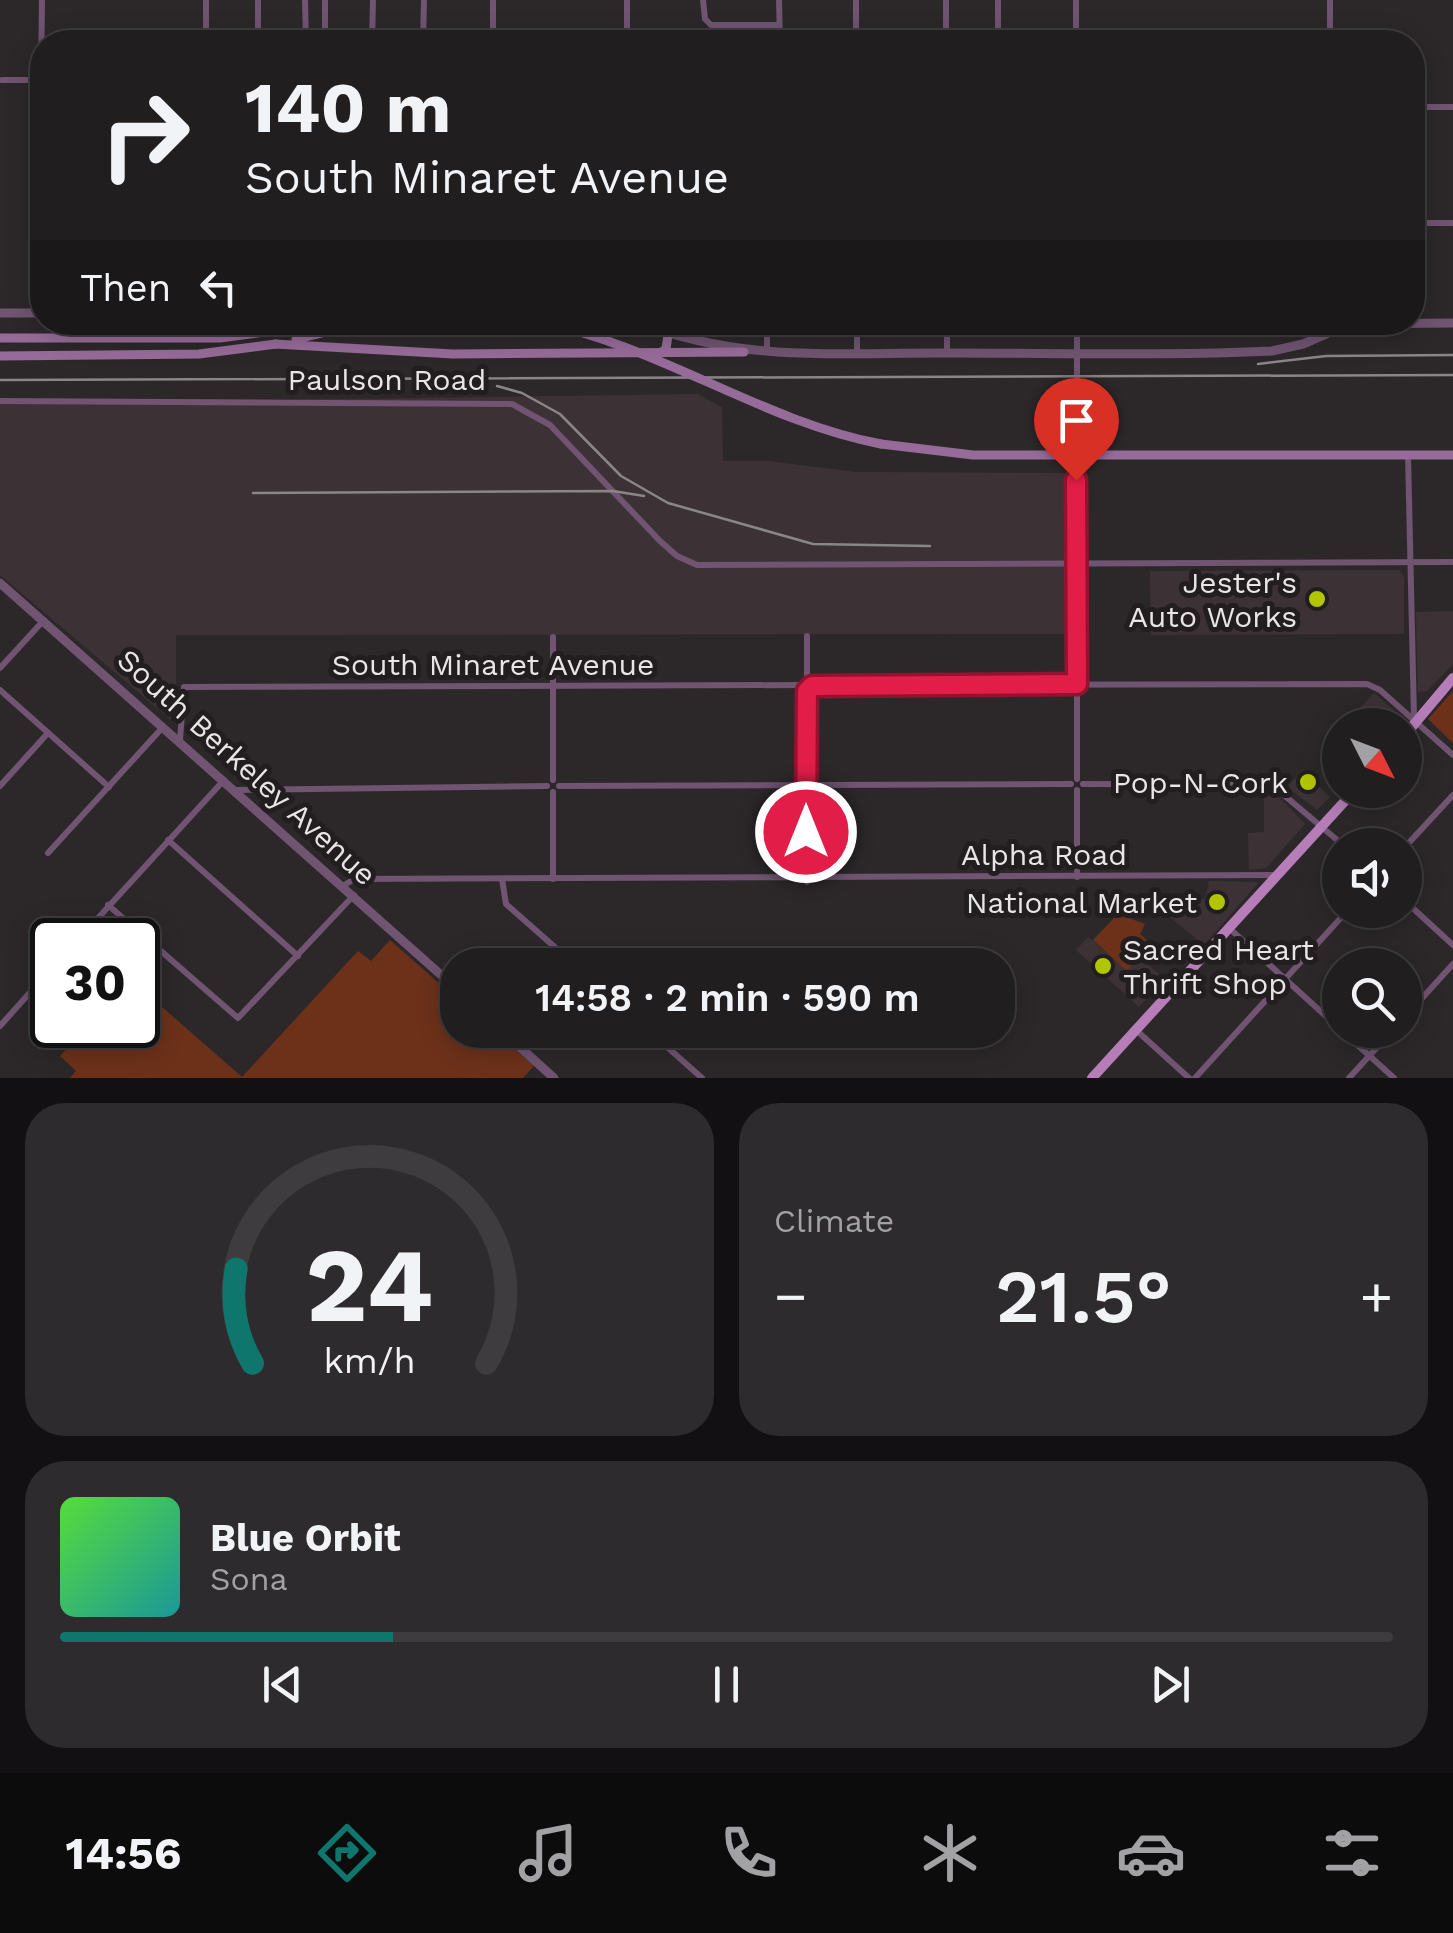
<!DOCTYPE html>
<meta charset="utf-8">
<style>
:root{--surface:#211e20;--page:#2d2b2d;--text:#f1f3f6;--muted:#a2a2a5;--line:#3e3c3e;--accent:#0f766e}
body{margin:0;font-family:"Work Sans",sans-serif;background:var(--page);color:var(--text);height:100vh;display:flex;flex-direction:column;font-size:38px;white-space:nowrap}
*{box-sizing:border-box;margin:0}
p{font-size:32px;color:var(--muted)}
.icon{flex:none;width:55px;height:55px;fill:none;stroke:currentColor;stroke-width:2;stroke-linecap:round;stroke-linejoin:round}
.map{position:relative;height:1078px;overflow:hidden}
.side{display:flex;flex-direction:column;gap:25px;padding:25px;background:#121012;flex:1}
.side>*{flex:none}
.hud{position:absolute;left:30px;top:30px;width:1395px;height:305px;border-radius:40px;box-shadow:0 5px 25px #0003,0 0 0 2px var(--line);background:#211e20;color:var(--text);overflow:hidden}
.needle{width:65px;rotate:132deg}
.controls{position:absolute;left:1322px;top:708px;display:grid;gap:20px}
.controls a{display:grid;place-items:center;width:100px;height:100px;border-radius:50%;background:var(--surface);box-shadow:0 5px 25px #0003,0 0 0 2px var(--line);font-size:50px}
.speed{position:absolute;left:30px;top:918px;display:flex;gap:20px;font-size:50px;font-weight:700;text-align:center}
.speed>*{display:grid;place-content:center;width:130px;height:130px;border-radius:50%;background:var(--surface);box-shadow:0 5px 25px #0003,0 0 0 2px var(--line);line-height:1}
.speed .limit{border:5px solid #111;border-radius:15px;background:#fff;color:#111}
.pin{position:absolute;display:grid;place-items:center;width:85px;height:85px;color:#fff;margin:-102px -42px;border-radius:50% 50% 50% 0;rotate:-45deg;box-shadow:0 0 10px #0007}
.pin .icon{rotate:45deg}
.me{position:absolute;width:110px;margin:-55px;rotate:0deg;stroke-linejoin:round;filter:drop-shadow(0 0 8px #0008)}
.turn{display:flex;align-items:center;gap:35px;height:210px;padding:0 50px;font-size:45px}
.turn .icon{width:130px;height:130px;stroke-width:2.5}
.turn b{display:block;font-size:70px;line-height:85px}
.then{display:flex;align-items:center;height:95px;padding:0 50px;background:#0003;gap:20px;font-size:38px}
.big{font-size:75px;font-weight:600;line-height:1.1}
.side .widget{flex:1;display:flex;flex-direction:column;justify-content:center;gap:15px;min-width:0;padding:0 35px;border-radius:40px;background:var(--page)}
.side .dial{align-items:center;gap:0}
.dial svg{height:260px;overflow:visible;fill:none;stroke:var(--line);stroke-width:7;stroke-linecap:round;text-anchor:middle}
.dial text{fill:var(--text);stroke:none}
.song{display:flex;align-items:center;gap:30px}
.cover{width:120px;height:120px;border-radius:15px;background:linear-gradient(135deg,hsl(110 70% 55%),hsl(180 70% 35%))}
.played{height:10px;border-radius:5px;background:linear-gradient(90deg,var(--accent) 25%,var(--line) 25%)}
.keys{display:flex;justify-content:space-around;direction:ltr}
.heat{display:flex;justify-content:space-between;align-items:center;font-size:55px;direction:ltr}
.side .tiles{flex:1;display:grid;gap:25px;grid-template-columns:1fr 1fr}
.widget:last-child{grid-column:span 2}
.trip{position:absolute;left:440px;top:948px;width:575px;height:100px;border-radius:40px;background:var(--surface);box-shadow:0 5px 25px #0003,0 0 0 2px var(--line);font-weight:600;line-height:100px;text-align:center}
.dock{display:flex;height:160px;justify-content:space-around;align-items:center;background:#0d0c0d;color:var(--muted)}
.dock .icon{width:70px;height:70px}
.dock .active{color:var(--accent)}
.dock b{font-size:45px;color:var(--text)}
.map>svg:first-child{display:block}
</style>
<div class="map">
<svg width="1453" height="1078" viewBox="0 0 1453 1078">
<rect width="100%" height="100%" fill="#2c282a"/>
<g fill="#3c3236">
<polygon points="698,394 722,407 723,461 768,461 857,472 1068,473 1070,634 176,635 176,717 170,719 0,575 0,404"/>
<polygon points="1399,570 1404,576 1404,634 1151,635 1150,571"/>
<polygon points="1453,611 1453,664 1427,691 1418,692 1416,612"/>
<polygon points="1374,693 1398,714 1396,725 1369,725 1356,713"/>
<polygon points="1302,771 1330,797 1317,810 1287,787"/>
<polygon points="1264,789 1277,795 1305,824 1266,868 1249,870 1248,833 1264,832"/>
<polygon points="1209,881 1259,882 1204,945 1166,914 1182,897 1186,901 1205,899"/>
<polygon points="1088,937 1127,970 1140,957 1164,979 1139,1007 1076,950"/>
</g>
<g fill="#6d311a">
<polygon points="1453,691 1453,743 1428,719"/>
<polygon points="1118,914 1145,924 1140,934 1151,944 1127,971 1093,940"/>
<polygon points="390,940 457,999 458,1030 493,1030 534,1066 523,1078 70,1078 76,1071 60,1056 89,1025 138,1025 138,986 242,1077 358,951 371,961"/>
</g>
<g fill="none" stroke-linecap="round" stroke-linejoin="round">
<g stroke="#705471" stroke-width="6">
<polyline points="206,0 206,42"/>
<polyline points="258,0 258,42"/>
<polyline points="305,0 306,42"/>
<polyline points="493,0 493,42"/>
<polyline points="627,0 627,42"/>
<polyline points="703,0 705,19 711,25 779,25"/>
<polyline points="779,0 780,42"/>
<polyline points="946,0 946,42"/>
<polyline points="998,0 998,42"/>
<polyline points="1076,0 1076,42"/>
<polyline points="1330,0 1330,42"/>
<polyline points="325,42 325,0"/>
<polyline points="372,42 373,0"/>
<polyline points="423,42 424,0"/>
<polyline points="856,42 856,0"/>
<polyline points="2,80 40,80"/>
<polyline points="41,80 42,0"/>
<polyline points="1412,107 1453,107"/>
<polyline points="1412,223 1453,223"/>
<polyline points="767,322 767,352"/>
<polyline points="857,322 857,353"/>
<polyline points="947,322 947,353"/>
<polyline points="0,401 512,404 550,425 660,541 677,556 697,565 1453,562"/>
<polyline points="1408,455 1414,718"/>
<polyline points="553,637 553,780"/>
<polyline points="0,668 44,620"/>
<polyline points="807,680 807,636"/>
<polyline points="812,685 1367,684 1380,690 1453,755"/>
<polyline points="0,690 109,787"/>
<polyline points="180,740 184,687 801,685"/>
<polyline points="1077,779 1077,322"/>
<polyline points="1083,784 1272,785 1343,845"/>
<polyline points="0,786 48,733"/>
<polyline points="559,786 1071,784"/>
<polyline points="237,790 547,786"/>
<polyline points="553,792 553,879"/>
<polyline points="168,840 298,956"/>
<polyline points="1405,847 1453,795"/>
<polyline points="48,853 163,727"/>
<polyline points="806,873 807,691"/>
<polyline points="1077,877 1077,790"/>
<polyline points="502,879 506,904 575,965"/>
<polyline points="343,886 354,879 802,877 807,882 811,877 1275,875"/>
<polyline points="1405,901 1453,945"/>
<polyline points="108,905 238,1018 354,895"/>
<polyline points="1229,928 1340,1029"/>
<polyline points="78,940 224,780"/>
<polyline points="1405,1017 1453,964"/>
<polyline points="0,1026 52,968"/>
<polyline points="648,1030 702,1078"/>
<polyline points="1136,1030 1189,1078"/>
<polyline points="1341,1030 1394,1078"/>
<polyline points="1195,1078 1348,910"/>
<polyline points="1349,1078 1393,1030"/>
</g>
<g stroke="#705471" stroke-width="9">
<polyline points="0,313 42,313"/>
<path d="M637 322C745 364 840 352 953 353 1059 353 1166 356 1272 351L1303 344 1349 324 1453 323"/>
<polyline points="0,583 458,990"/>
<polyline points="501,1030 554,1078"/>
</g>
<g stroke="#976b99" stroke-width="9">
<polyline points="0,338 220,338 338,322"/>
<polyline points="296,339 367,322"/>
<polyline points="275,344 453,354 744,352"/>
<polyline points="659,354 666,349 668,335"/>
<polyline points="0,356 199,354 276,344"/>
<polyline points="881,444 973,455 1453,455"/>
</g>
<g stroke="#b67db9" stroke-width="10">
<polyline points="1405,735 1453,678"/>
<polyline points="1092,1078 1355,790"/>
</g>
<g stroke="#8a8688" stroke-width="2.5">
<polyline points="1258,364 1326,356 1453,355"/>
<polyline points="0,380 1453,375"/>
<polyline points="497,386 522,393 560,414 621,476 668,503 813,544 930,546"/>
<polyline points="253,493 613,491 644,496"/>
</g>
<path stroke="#976b99" stroke-width="9" d="M540 322C660 346 761 421 881 444"/>
</g>
<g fill="none" stroke-linecap="round" stroke-linejoin="round">
<defs>
<polyline id="route" points="806,832 807,691 812,686 1077,684 1076,480"/>
</defs>
<use href="#route" stroke="#92132f" stroke-width="25"/>
<use href="#route" stroke="#e11d48" stroke-width="18"/>
</g>
<g fill="#b1c500" stroke="#221e20" stroke-width="4">
<circle cx="1317" cy="599" r="10"/>
<circle cx="1308" cy="782" r="10"/>
<circle cx="1217" cy="902" r="10"/>
<circle cx="1103" cy="966" r="10"/>
</g>
<g text-anchor="middle" dominant-baseline="central" stroke-width="10" stroke-linejoin="round" paint-order="stroke">
<g font-size="30" fill="#e8e5e6" stroke="#221e20">
<text x="387" y="379">Paulson Road</text>
<text x="493" y="664">South Minaret Avenue</text>
<text transform="translate(247 767) rotate(42)">South Berkeley Avenue</text>
<text x="1044" y="854">Alpha Road</text>
</g>
<g font-size="30" fill="#e8e5e6" stroke="#221e20" text-anchor="end">
<text x="1297" y="582">Jester's<tspan x="1297" dy="34">Auto Works</tspan></text>
<text x="1288" y="782">Pop-N-Cork</text>
<text x="1197" y="902">National Market</text>
<text x="1123" y="949" text-anchor="start">Sacred Heart<tspan x="1123" dy="34">Thrift Shop</tspan></text>
</g>
</g>
</svg>
<div class="controls">
<a><svg class="needle" viewBox="-14 -14 28 28"><path d="M0-13l5 13h-10z" fill="#e53935"/><path d="M0 13l5-13h-10z" fill="#a2a2a5"/></svg></a>
<a><svg class="icon" aria-label="sound" viewBox="0 0 24 24"><path d="M4 9h4l5-4v14l-5-4H4zM17 9q2 3 0 6"/></svg></a>
<a><svg class="icon" aria-label="search" viewBox="0 0 24 24"><circle cx="10" cy="10" r="6"/><path d="M15 15l6 6"/></svg></a>
</div>
<div class="speed"><div class="limit">30</div></div>
<div class="pin" style="left:1076px;top:480px;background:#d93025"><svg class="icon" aria-label="arrive" viewBox="0 0 24 24"><path d="M6 21V4h12l-3 4 3 4H6"/></svg></div>
<svg class="me" style="left:806px;top:832px" viewBox="-20 -20 40 40"><circle r="17" fill="#e11d48" stroke="#fff" stroke-width="3"/><path d="M0-11L8 9 0 5-8 9z" fill="#fff"/></svg>
<div class="trip">14:58 · 2 min · 590 m</div>
<div class="hud">
<div class="turn"><svg class="icon" aria-label="right" viewBox="0 0 24 24"><path d="M7 20v-9h11M14 6l5 5-5 5"/></svg><div><b>140 m</b>South Minaret Avenue</div></div>
<div class="then">Then<svg class="icon" aria-label="left" viewBox="0 0 24 24"><path d="M17 20v-9H6M10 6l-5 5 5 5"/></svg></div>
</div>
</div>
<section class="side">
<div class="tiles">
<div class="widget dial"><svg viewBox="0 0 100 80">
<path d="M14 69A42 42 0 1 1 86 69"/>
<path d="M14 69A42 42 0 0 1 9 40" stroke="#0f766e"/>
<text x="50" y="56" font-size="32" font-weight="700">24</text>
<text x="50" y="72" font-size="11">km/h</text>
</svg></div>
<div class="widget"><p>Climate</p>
<div class="heat"><a>−</a><b class="big">21.5°</b><a>+</a></div>
</div>
<div class="widget">
<div class="song"><i class="cover"></i><div><b>Blue Orbit</b><p>Sona</p></div></div>
<div class="played"></div>
<div class="keys"><svg class="icon" aria-label="previous" viewBox="0 0 24 24"><path d="M18 5L8 12l10 7zM5 5v14"/></svg><svg class="icon" aria-label="pause" viewBox="0 0 24 24"><path d="M8 5v14M16 5v14"/></svg><svg class="icon" aria-label="next" viewBox="0 0 24 24"><path d="M6 5l10 7-10 7zM19 5v14"/></svg></div>
</div>
</div>
</section>
<nav class="dock">
<b>14:56</b>
<svg class="icon active" aria-label="directions" viewBox="0 0 24 24"><path d="M12 3l9 9-9 9-9-9zM9 14v-3h6M13 9l2 2-2 2"/></svg>
<svg class="icon" aria-label="music" viewBox="0 0 24 24"><path d="M9 18V5l10-2v13"/><circle cx="6" cy="18" r="3"/><circle cx="16" cy="16" r="3"/></svg>
<svg class="icon" aria-label="phone" viewBox="0 0 24 24"><path d="M5 4h4l2 5-3 2q2 4 5 5l2-3 5 2v4C11 20 4 13 5 4z"/></svg>
<svg class="icon" aria-label="climate" viewBox="0 0 24 24"><path d="M12 3v18M4 7l16 10M4 17L20 7"/></svg>
<svg class="icon" aria-label="car" viewBox="0 0 24 24"><path d="M5 17H2v-5l4-1 3-4h7l3 4 3 1v5h-3M9 17h6M6 11h13"/><circle cx="7" cy="17" r="2"/><circle cx="17" cy="17" r="2"/></svg>
<svg class="icon" aria-label="filters" viewBox="0 0 24 24"><path d="M4 7h16M4 17h16"/><circle cx="9" cy="7" r="2"/><circle cx="15" cy="17" r="2"/></svg>
</nav>
